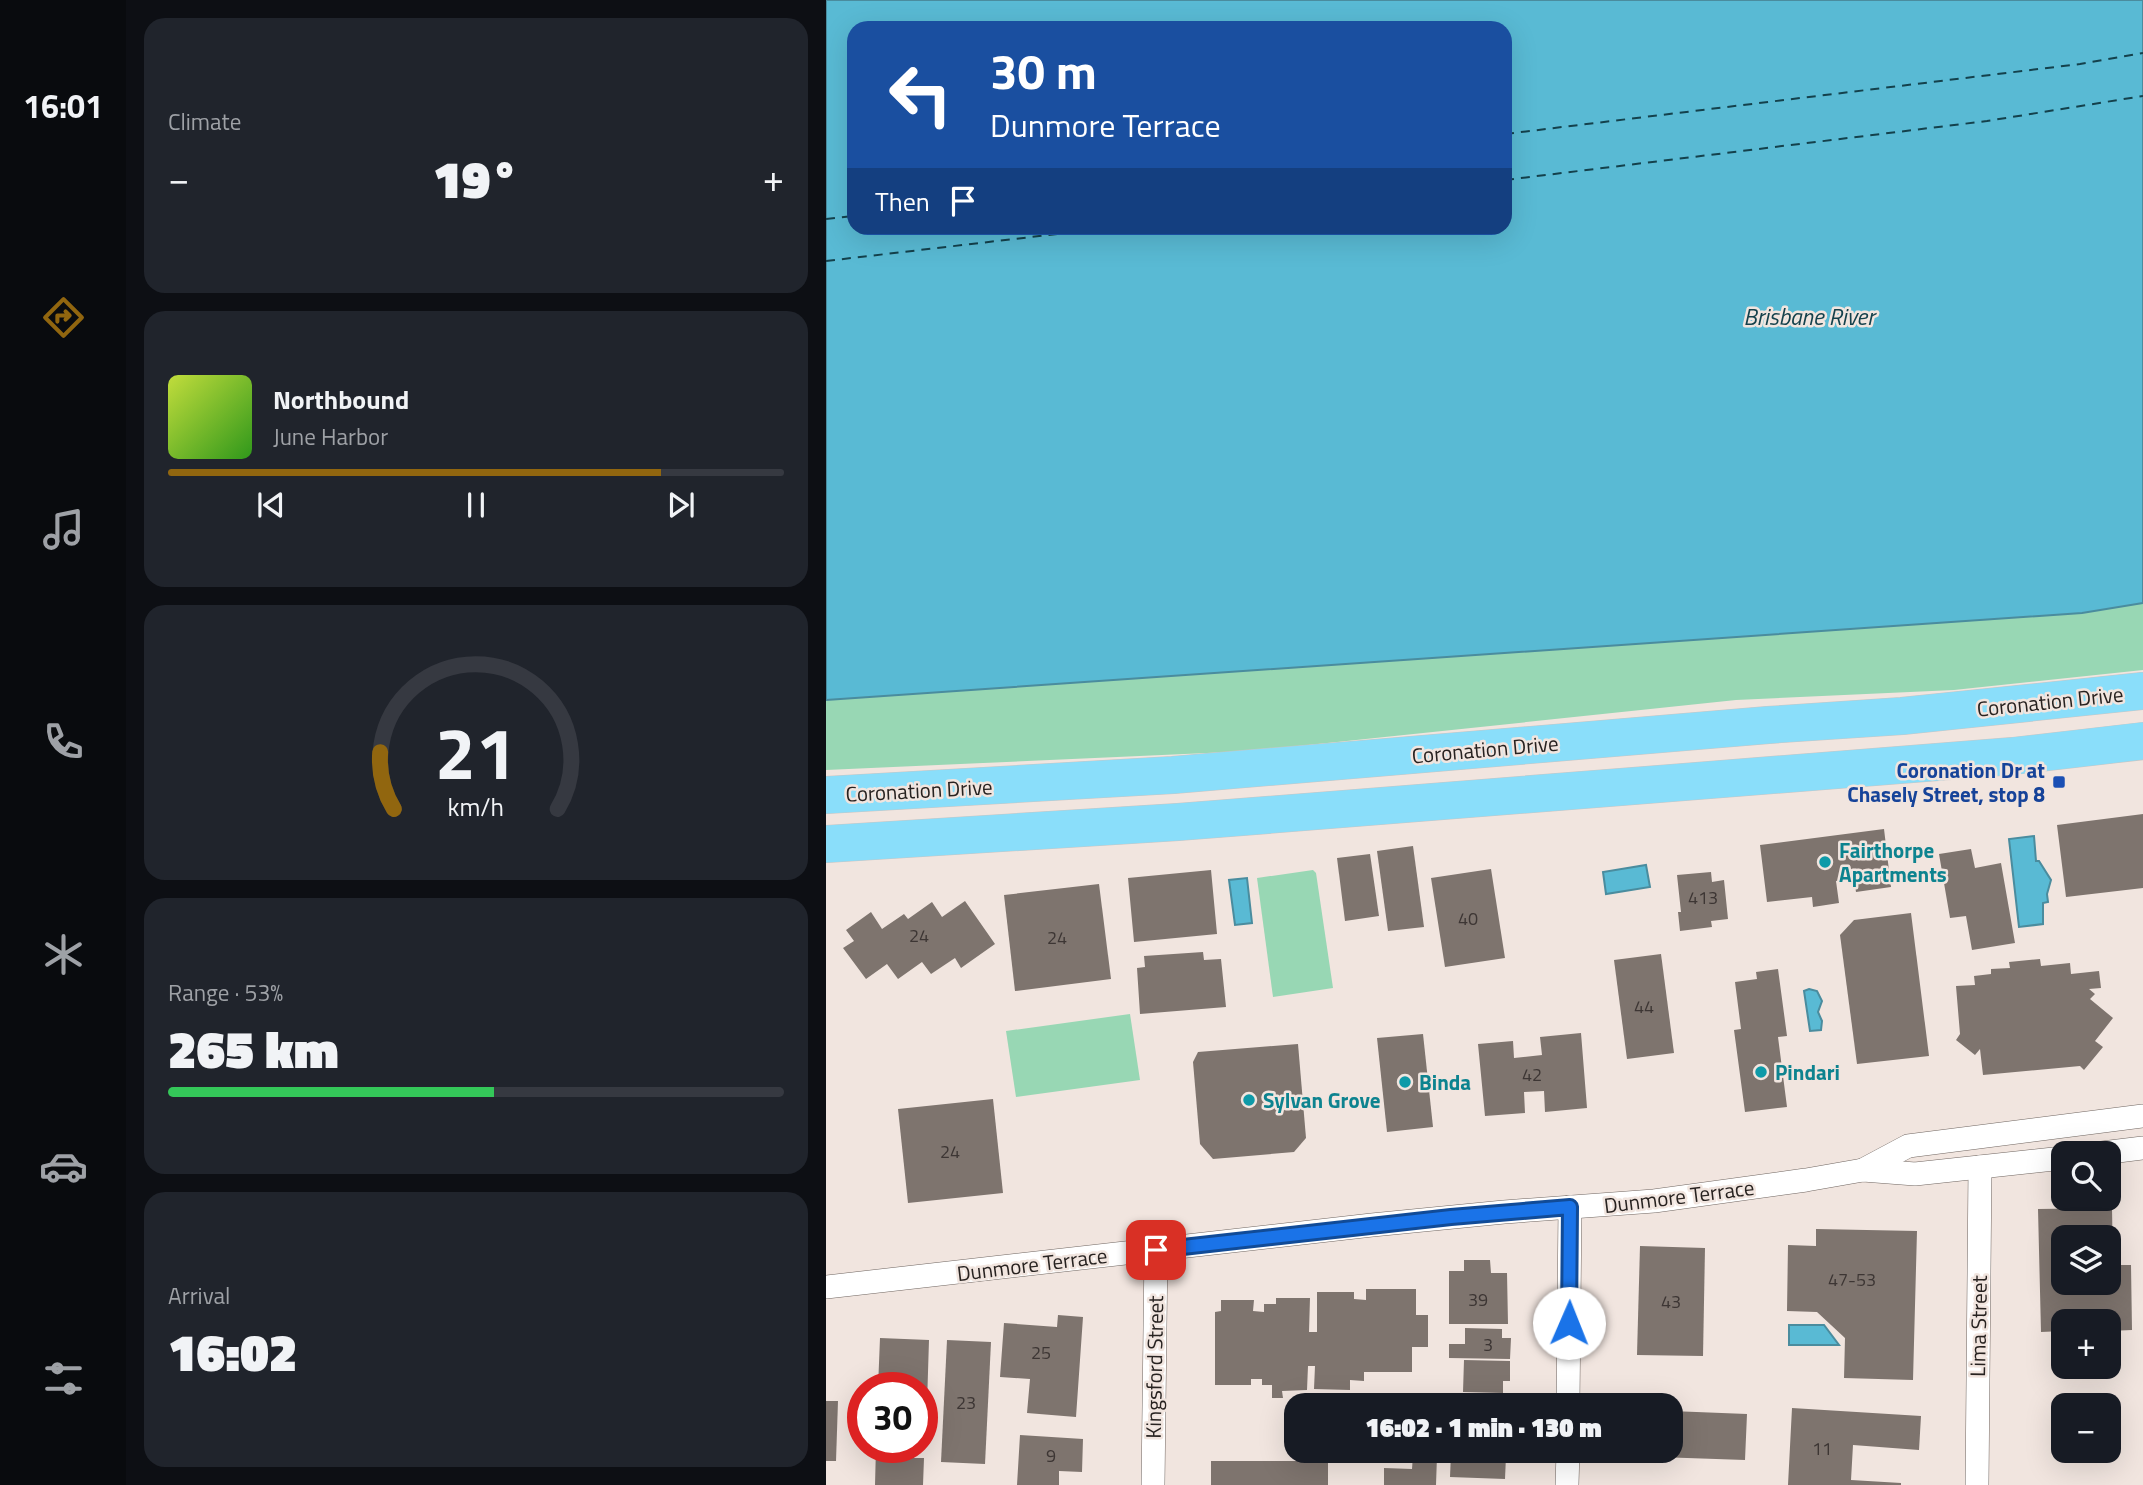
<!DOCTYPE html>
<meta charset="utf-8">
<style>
:root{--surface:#171b24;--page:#20242c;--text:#f1f3f6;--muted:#9ea1a6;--line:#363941;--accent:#91660f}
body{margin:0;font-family:"Titillium Web",sans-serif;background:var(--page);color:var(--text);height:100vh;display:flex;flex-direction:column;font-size:26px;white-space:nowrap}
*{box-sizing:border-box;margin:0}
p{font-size:23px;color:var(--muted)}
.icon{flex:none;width:38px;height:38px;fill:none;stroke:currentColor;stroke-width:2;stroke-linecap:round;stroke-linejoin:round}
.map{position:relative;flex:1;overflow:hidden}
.drawer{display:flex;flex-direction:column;gap:18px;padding:18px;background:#0d0f14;width:700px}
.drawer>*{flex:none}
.guide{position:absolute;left:21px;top:21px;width:665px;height:214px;border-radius:21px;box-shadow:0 7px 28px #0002;background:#1a4fa0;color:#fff;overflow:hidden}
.buttons{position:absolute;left:1225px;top:1141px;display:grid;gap:14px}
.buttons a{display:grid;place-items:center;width:70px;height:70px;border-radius:14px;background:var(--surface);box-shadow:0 7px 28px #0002;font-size:35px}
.speed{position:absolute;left:21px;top:1372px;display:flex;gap:14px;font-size:35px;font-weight:700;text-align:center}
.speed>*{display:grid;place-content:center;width:91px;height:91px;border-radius:50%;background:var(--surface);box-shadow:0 7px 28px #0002;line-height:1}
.speed .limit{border:10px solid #d22;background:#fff;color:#111}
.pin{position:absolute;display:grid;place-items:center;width:60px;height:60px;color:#fff;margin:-30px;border-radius:14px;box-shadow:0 4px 10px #0006}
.me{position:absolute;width:77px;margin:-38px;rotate:1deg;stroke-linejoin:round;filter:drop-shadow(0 0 5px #0008)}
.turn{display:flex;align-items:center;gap:24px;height:147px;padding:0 28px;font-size:32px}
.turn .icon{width:91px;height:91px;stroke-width:2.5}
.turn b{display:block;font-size:49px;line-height:60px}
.then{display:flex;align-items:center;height:66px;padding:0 28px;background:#0003;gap:14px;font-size:26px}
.big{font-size:52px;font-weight:800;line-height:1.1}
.drawer .widget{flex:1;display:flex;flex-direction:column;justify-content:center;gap:10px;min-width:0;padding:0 24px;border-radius:21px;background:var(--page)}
.drawer .dial{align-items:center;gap:0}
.dial svg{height:182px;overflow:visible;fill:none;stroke:var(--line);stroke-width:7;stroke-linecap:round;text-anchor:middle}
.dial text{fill:var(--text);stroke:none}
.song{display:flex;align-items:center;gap:21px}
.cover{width:84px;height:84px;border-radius:10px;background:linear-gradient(135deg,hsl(70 70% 55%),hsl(110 70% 35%))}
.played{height:7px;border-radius:4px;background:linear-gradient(90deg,var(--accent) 80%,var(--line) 80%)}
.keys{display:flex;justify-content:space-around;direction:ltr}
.heat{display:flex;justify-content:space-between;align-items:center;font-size:38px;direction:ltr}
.charge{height:10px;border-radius:5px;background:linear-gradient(90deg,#34c759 53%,var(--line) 0)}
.trip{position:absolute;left:458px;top:1393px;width:399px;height:70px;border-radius:21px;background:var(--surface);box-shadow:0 7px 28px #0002;font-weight:800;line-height:70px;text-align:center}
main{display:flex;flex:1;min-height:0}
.dock{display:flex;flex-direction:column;width:126px;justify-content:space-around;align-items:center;background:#090b0e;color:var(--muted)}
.dock .icon{width:49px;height:49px}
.dock .active{color:var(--accent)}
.dock b{font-size:32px;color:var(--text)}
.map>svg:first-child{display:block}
</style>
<main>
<nav class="dock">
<b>16:01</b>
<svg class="icon active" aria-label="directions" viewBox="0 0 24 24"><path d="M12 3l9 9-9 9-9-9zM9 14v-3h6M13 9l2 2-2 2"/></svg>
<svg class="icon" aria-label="music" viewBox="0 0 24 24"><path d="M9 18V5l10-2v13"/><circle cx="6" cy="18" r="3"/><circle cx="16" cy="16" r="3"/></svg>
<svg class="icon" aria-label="phone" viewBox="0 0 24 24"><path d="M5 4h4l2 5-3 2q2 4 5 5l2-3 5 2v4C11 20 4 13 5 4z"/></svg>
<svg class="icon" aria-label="climate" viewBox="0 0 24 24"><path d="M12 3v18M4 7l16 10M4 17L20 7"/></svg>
<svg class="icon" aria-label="car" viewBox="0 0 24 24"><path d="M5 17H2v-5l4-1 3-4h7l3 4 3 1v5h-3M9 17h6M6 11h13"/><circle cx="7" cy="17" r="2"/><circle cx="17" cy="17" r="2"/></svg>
<svg class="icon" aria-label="filters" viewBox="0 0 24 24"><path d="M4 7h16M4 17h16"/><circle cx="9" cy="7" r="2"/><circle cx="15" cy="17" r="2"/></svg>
</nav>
<section class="drawer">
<div class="widget"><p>Climate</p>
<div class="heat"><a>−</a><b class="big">19°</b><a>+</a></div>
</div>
<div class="widget">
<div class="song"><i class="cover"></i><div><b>Northbound</b><p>June Harbor</p></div></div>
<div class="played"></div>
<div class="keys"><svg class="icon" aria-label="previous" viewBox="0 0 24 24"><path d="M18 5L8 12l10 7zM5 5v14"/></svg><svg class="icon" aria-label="pause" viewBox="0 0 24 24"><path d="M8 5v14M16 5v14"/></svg><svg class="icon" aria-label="next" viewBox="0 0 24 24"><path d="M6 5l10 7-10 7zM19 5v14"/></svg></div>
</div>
<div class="widget dial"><svg viewBox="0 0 100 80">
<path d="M14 69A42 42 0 1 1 86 69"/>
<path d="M14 69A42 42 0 0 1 8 44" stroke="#91660f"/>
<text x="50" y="56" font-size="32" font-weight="700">21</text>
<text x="50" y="72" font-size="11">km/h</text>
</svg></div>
<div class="widget"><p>Range · 53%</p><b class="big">265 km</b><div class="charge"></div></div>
<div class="widget"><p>Arrival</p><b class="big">16:02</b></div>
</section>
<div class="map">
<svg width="1317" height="1485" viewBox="0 0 1317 1485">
<rect width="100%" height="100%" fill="#f1e5df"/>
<g fill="#98d7b4">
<polygon points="1317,603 1317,670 1128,690 910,700 426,751 0,770 0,700 1256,613"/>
<polygon points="487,870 490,873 507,988 447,997 431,878"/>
<polygon points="304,1014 314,1080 190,1097 180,1031"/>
</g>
<g fill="#59bad4" stroke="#4a8c9e" stroke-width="2" fill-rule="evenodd">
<path d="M0 0H1317V603L1256 613 0 700ZM679 28V228H28V28Z"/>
<polygon points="1208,836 1210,861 1213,861 1225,880 1221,894 1222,902 1217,903 1217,924 1193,927 1183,839"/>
<polygon points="820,865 824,887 780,894 777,872"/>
<polygon points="421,878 426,923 409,925 403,880"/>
<polygon points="983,989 991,991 996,1001 992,1012 996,1021 995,1030 984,1031 978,991"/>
<polygon points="963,1325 998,1325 1013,1345 963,1345"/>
</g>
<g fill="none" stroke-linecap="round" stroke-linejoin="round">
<g stroke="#14414c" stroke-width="2" stroke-dasharray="9 7" stroke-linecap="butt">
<polyline points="679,134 1254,64 1317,53"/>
<polyline points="679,180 1161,121 1317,96"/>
<polyline points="0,219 28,216"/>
<polyline points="0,261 282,228"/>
</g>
</g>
<g fill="#7e746e" fill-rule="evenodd">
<polygon points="1317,814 1317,888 1240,897 1231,825"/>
<polygon points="1058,829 1065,887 1030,892 1028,879 1010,881 1013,903 987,907 986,897 941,902 934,845"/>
<polygon points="587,846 598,927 562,931 551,851"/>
<polygon points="1145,849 1149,868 1175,863 1189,943 1146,950 1140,916 1124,918 1113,854"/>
<polygon points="544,854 553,916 519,921 511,858"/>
<polygon points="665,869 679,958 619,967 605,878"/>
<polygon points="385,870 391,934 308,942 302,878"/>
<polygon points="885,872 886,882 898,880 902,919 885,921 886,927 854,931 852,912 855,912 851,875"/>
<polygon points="273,884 285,979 189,991 178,895"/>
<polygon points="139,901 169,944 135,968 129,958 105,974 96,962 72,979 61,964 40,979 17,948 28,941 20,930 45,912 56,929 78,914 82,919 106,902 116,917"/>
<polygon points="1085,913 1103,1056 1031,1064 1014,935 1028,920"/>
<polygon points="377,952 378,960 395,959 400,1007 314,1014 311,968 319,967 318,956"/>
<polygon points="835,954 848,1053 801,1059 788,960"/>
<polygon points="1214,959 1215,966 1244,963 1245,974 1273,971 1275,988 1263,989 1269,994 1264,999 1287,1018 1269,1041 1277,1047 1258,1070 1254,1066 1157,1075 1154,1049 1149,1055 1130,1040 1134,1034 1130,986 1149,985 1148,976 1165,974 1165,969 1184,968 1183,962"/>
<polygon points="952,969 961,1036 952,1037 961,1107 919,1112 908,1030 915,1029 909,982 931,979 930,972"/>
<polygon points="755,1033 761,1108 719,1112 718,1091 698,1092 699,1113 659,1116 652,1044 687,1041 688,1058 716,1055 714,1037"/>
<polygon points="597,1034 607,1127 561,1132 551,1038"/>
<polygon points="472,1044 480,1138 468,1152 387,1159 374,1144 367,1062 372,1052"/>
<polygon points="167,1099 177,1193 82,1203 72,1109"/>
<path d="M1286 1208 1287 1265H1305L1306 1330 1283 1331V1321H1237V1331L1215 1332 1212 1209ZM1237 1237H1283V1283H1237Z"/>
<polygon points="990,1229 1091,1231 1087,1380 1018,1378 1019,1338 991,1312 961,1311 962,1245 990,1246"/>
<polygon points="814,1246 879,1248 877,1356 811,1355"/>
<polygon points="638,1260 664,1260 665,1273 681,1273 682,1324 623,1324 623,1271 638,1271"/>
<polygon points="540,1289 590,1289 590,1315 602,1315 602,1347 586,1347 586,1372 538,1372 538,1381 524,1380 524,1390 488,1389 489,1366 482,1366 481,1390 456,1391 457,1398 446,1398 446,1385 436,1385 436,1379 425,1379 425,1385 389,1385 389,1312 395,1311 395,1300 428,1300 427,1311 438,1312 438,1304 450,1304 450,1298 484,1298 483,1332 491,1332 491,1292 528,1292 528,1299 540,1300"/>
<polygon points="232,1315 257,1317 250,1417 201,1413 204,1379 174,1377 178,1323 231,1327"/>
<polygon points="639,1328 676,1329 676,1338 685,1338 684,1359 623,1358 623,1344 639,1344"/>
<polygon points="54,1338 103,1340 101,1404 96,1403 96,1388 52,1388"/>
<polygon points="121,1340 165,1342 159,1464 115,1462"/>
<polygon points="638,1360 684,1361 684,1381 677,1381 677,1393 637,1392"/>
<polygon points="0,1401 12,1401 10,1461 0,1461"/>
<polygon points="612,1402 661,1403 661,1405 612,1405"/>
<polygon points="966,1408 1095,1416 1093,1450 1027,1445 1025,1480 1075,1483 1075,1485 962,1485"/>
<polygon points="845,1411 921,1414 919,1460 803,1456 803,1451 845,1451"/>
<polygon points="194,1435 257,1439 256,1472 233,1471 233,1485 191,1485"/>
<polygon points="50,1447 89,1447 88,1458 98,1458 97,1485 49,1485"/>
<polygon points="625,1454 680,1456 679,1479 624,1477"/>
<polygon points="587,1455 611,1456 610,1485 558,1485 558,1468 586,1469"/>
<rect x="385" y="1461" width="117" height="24"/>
</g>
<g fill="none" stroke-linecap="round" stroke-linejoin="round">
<defs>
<g id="minor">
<polyline points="1276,1153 1317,1148"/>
<polyline points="1037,1170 1082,1146 1317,1116"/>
<polyline points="0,1287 546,1225 678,1212 828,1201 980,1180 1037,1170 1089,1174 1237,1158"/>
<polyline points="742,1405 744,1207"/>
<polyline points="327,1485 330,1249"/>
<polyline points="741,1485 742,1451"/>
<polyline points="1151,1485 1154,1167"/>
</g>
<g id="trunk">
<polyline points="0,795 347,775 942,725 1076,716 1317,691"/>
<polyline points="0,844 352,822 1187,756 1317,741"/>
</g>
</defs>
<use href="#minor" stroke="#706661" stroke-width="24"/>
<use href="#trunk" stroke="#c7c6c5" stroke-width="38"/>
<use href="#minor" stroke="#fff" stroke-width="23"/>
<use href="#trunk" stroke="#8adefa" stroke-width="37"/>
</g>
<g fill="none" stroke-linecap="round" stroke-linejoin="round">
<defs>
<polyline id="route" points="330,1250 625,1217 744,1207 743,1323"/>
</defs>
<use href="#route" stroke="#114b97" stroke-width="18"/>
<use href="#route" stroke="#1a73e8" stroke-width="12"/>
</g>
<rect fill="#1a4fb4" stroke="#f1e5df" stroke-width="2.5" x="1226" y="775" width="14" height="14" rx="3.5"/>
<g fill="#0f9aa8" stroke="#f1e5df" stroke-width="2.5">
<circle cx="999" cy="862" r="7"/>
<circle cx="935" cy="1072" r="7"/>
<circle cx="579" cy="1082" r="7"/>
<circle cx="423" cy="1100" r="7"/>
</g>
<g text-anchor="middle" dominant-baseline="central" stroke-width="5" stroke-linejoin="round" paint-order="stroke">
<g font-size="18" fill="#3d3634">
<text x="877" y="897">413</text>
<text x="642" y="918">40</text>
<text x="93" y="935">24</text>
<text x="231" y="937">24</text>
<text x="818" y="1006">44</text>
<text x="706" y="1074">42</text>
<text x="124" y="1151">24</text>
<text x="1026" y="1279">47-53</text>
<text x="652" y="1299">39</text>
<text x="845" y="1301">43</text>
<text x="662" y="1344">3</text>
<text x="215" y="1352">25</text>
<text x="140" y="1402">23</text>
<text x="996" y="1448">11</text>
<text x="225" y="1455">9</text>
</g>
<g font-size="21" fill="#272220" stroke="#f1e5df">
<text transform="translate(1224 701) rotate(-6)">Coronation Drive</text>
<text transform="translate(659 749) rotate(-5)">Coronation Drive</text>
<text transform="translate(93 790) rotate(-3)">Coronation Drive</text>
<text transform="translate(853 1196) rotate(-7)">Dunmore Terrace</text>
<text transform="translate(206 1264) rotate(-7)">Dunmore Terrace</text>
<text transform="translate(1152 1326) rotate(-89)">Lima Street</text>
<text transform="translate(328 1367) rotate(-89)">Kingsford Street</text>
</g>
<g font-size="21" font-weight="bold" fill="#164399" stroke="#f1e5df" text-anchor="end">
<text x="1219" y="770">Coronation Dr at<tspan x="1219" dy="24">Chasely Street, stop 8</tspan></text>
</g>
<g font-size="21" font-weight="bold" fill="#0d838f" stroke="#f1e5df" text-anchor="start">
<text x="1013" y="850">Fairthorpe<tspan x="1013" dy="24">Apartments</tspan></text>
<text x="949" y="1072">Pindari</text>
<text x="593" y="1082">Binda</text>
<text x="437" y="1100">Sylvan Grove</text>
</g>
<g font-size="23" font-style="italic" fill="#14414c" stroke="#f1e5df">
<text x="983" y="316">Brisbane River</text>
</g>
</g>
</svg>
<div class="buttons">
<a><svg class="icon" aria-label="search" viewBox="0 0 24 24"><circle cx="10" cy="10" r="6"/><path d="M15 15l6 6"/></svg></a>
<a><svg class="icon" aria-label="layers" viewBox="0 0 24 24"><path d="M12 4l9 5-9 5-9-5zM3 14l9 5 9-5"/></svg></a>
<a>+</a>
<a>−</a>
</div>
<div class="speed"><div class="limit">30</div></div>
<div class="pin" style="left:330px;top:1250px;background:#d93025"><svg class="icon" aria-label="arrive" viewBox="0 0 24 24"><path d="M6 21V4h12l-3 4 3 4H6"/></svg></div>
<svg class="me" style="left:743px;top:1323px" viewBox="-20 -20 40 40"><circle r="19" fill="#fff"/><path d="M0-13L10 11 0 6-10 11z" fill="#1a73e8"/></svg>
<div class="trip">16:02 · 1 min · 130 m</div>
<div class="guide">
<div class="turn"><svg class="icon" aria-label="left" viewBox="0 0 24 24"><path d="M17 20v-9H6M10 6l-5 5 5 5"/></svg><div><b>30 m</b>Dunmore Terrace</div></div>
<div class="then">Then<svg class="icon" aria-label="arrive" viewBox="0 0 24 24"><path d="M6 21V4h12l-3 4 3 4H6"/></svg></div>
</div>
</div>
</main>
